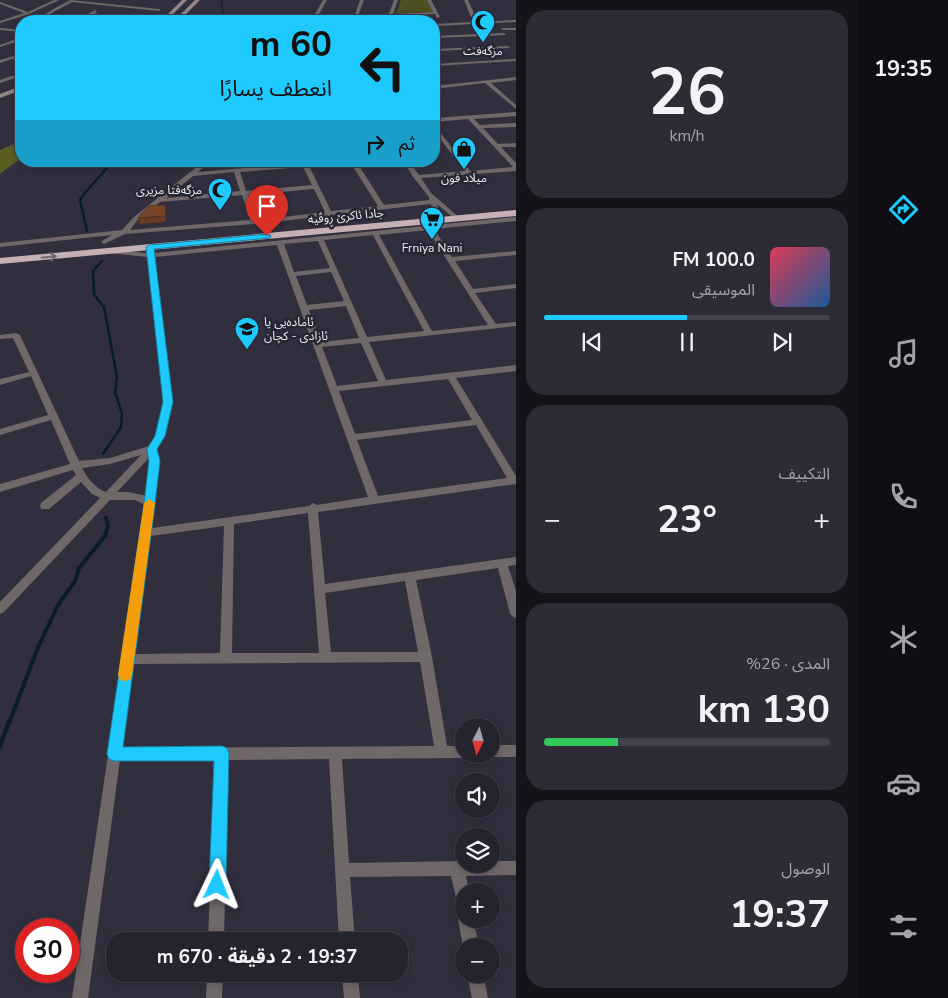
<!DOCTYPE html>
<html lang="ar">
<meta charset="utf-8">
<style>
:root{--surface:#25232e;--page:#2d2b36;--text:#f1f3f6;--muted:#a3a4aa;--line:#42404a;--accent:#1ec9fd}
body{margin:0;font-family:"Nunito Sans","Noto Sans Arabic",sans-serif;background:var(--page);color:var(--text);direction:rtl;height:100vh;display:flex;flex-direction:column;font-size:19px;white-space:nowrap}
*{box-sizing:border-box;margin:0}
p{font-size:16px;color:var(--muted)}
.icon{flex:none;width:28px;height:28px;fill:none;stroke:currentColor;stroke-width:2;stroke-linecap:round;stroke-linejoin:round}
.map{position:relative;flex:1;overflow:hidden;direction:ltr}
.panel{display:flex;flex-direction:column;gap:10px;padding:10px;background:#141319;width:342px}
.panel>*{flex:none}
.top-card{position:absolute;left:15px;top:15px;width:425px;height:152px;border-radius:20px;box-shadow:0 2px 8px #0003,0 0 0 1px var(--line);direction:rtl;background:#1ec9fd;color:#111;overflow:hidden}
.needle{width:32px;rotate:186deg}
.buttons{position:absolute;left:455px;top:718px;display:grid;gap:10px}
.buttons a{display:grid;place-items:center;width:45px;height:45px;border-radius:50%;background:var(--surface);box-shadow:0 2px 8px #0003,0 0 0 1px var(--line);font-size:25px}
.speed{position:absolute;left:15px;top:918px;display:flex;gap:10px;font-size:25px;font-weight:700;text-align:center}
.speed>*{display:grid;place-content:center;width:65px;height:65px;border-radius:50%;background:var(--surface);box-shadow:0 2px 8px #0003,0 0 0 1px var(--line);line-height:1}
.speed .limit{border:8px solid #d22;background:#fff;color:#111}
.pin{position:absolute;display:grid;place-items:center;width:42px;height:42px;color:#fff;margin:-51px -21px;border-radius:50% 50% 50% 0;rotate:-45deg;box-shadow:0 0 5px #0007}
.pin .icon{rotate:45deg}
.me{position:absolute;width:55px;margin:-28px;rotate:2deg;stroke-linejoin:round;filter:drop-shadow(0 0 4px #0008)}
.turn{display:flex;align-items:center;gap:18px;height:105px;padding:0 25px;font-size:22px}
.turn .icon{width:65px;height:65px;stroke-width:2.5}
.turn b{display:block;font-size:35px;line-height:42px}
.then{display:flex;align-items:center;height:48px;padding:0 25px;background:#0003;gap:10px;font-size:19px}
.big{font-size:38px;font-weight:700;line-height:1.1}
.panel .tile{flex:1;display:flex;flex-direction:column;justify-content:center;gap:8px;min-width:0;padding:0 18px;border-radius:20px;background:var(--page)}
.panel .dial{align-items:center;gap:0}
.dial b{font-size:65px;line-height:1}
.song{display:flex;align-items:center;gap:15px}
.cover{width:60px;height:60px;border-radius:8px;background:linear-gradient(135deg,hsl(350 70% 55%),hsl(210 70% 35%))}
.played{height:5px;border-radius:2px;background:linear-gradient(90deg,var(--accent) 50%,var(--line) 50%)}
.keys{display:flex;justify-content:space-around;direction:ltr}
.heat{display:flex;justify-content:space-between;align-items:center;font-size:28px;direction:ltr}
.charge{height:8px;border-radius:4px;background:linear-gradient(90deg,#34c759 26%,var(--line) 0)}
.trip{position:absolute;left:106px;top:932px;width:302px;height:50px;border-radius:20px;background:var(--surface);box-shadow:0 2px 8px #0003,0 0 0 1px var(--line);font-weight:700;line-height:50px;text-align:center;direction:rtl}
main{display:flex;flex:1;min-height:0}
.menu{display:flex;flex-direction:column;width:90px;justify-content:space-around;align-items:center;background:#0f0e12;color:var(--muted)}
.menu .icon{width:35px;height:35px}
.menu .on{color:var(--accent)}
.menu b{font-size:22px;color:var(--text)}
.map>svg:first-child{display:block}
</style>
<main>
<nav class="menu">
<b>19:35</b>
<svg class="icon on" aria-label="directions" viewBox="0 0 24 24"><path d="M12 3l9 9-9 9-9-9zM9 14v-3h6M13 9l2 2-2 2"/></svg>
<svg class="icon" aria-label="music" viewBox="0 0 24 24"><path d="M9 18V5l10-2v13"/><circle cx="6" cy="18" r="3"/><circle cx="16" cy="16" r="3"/></svg>
<svg class="icon" aria-label="phone" viewBox="0 0 24 24"><path d="M5 4h4l2 5-3 2q2 4 5 5l2-3 5 2v4C11 20 4 13 5 4z"/></svg>
<svg class="icon" aria-label="climate" viewBox="0 0 24 24"><path d="M12 3v18M4 7l16 10M4 17L20 7"/></svg>
<svg class="icon" aria-label="car" viewBox="0 0 24 24"><path d="M5 17H2v-5l4-1 3-4h7l3 4 3 1v5h-3M9 17h6M6 11h13"/><circle cx="7" cy="17" r="2"/><circle cx="17" cy="17" r="2"/></svg>
<svg class="icon" aria-label="filters" viewBox="0 0 24 24"><path d="M4 7h16M4 17h16"/><circle cx="9" cy="7" r="2"/><circle cx="15" cy="17" r="2"/></svg>
</nav>
<section class="panel">
<div class="tile dial"><b>26</b><p>km/h</p></div>
<div class="tile">
<div class="song"><i class="cover"></i><div><b>100.0 FM</b><p>الموسيقى</p></div></div>
<div class="played"></div>
<div class="keys"><svg class="icon" aria-label="previous" viewBox="0 0 24 24"><path d="M18 5L8 12l10 7zM5 5v14"/></svg><svg class="icon" aria-label="pause" viewBox="0 0 24 24"><path d="M8 5v14M16 5v14"/></svg><svg class="icon" aria-label="next" viewBox="0 0 24 24"><path d="M6 5l10 7-10 7zM19 5v14"/></svg></div>
</div>
<div class="tile"><p>التكييف</p>
<div class="heat"><a>−</a><b class="big">23°</b><a>+</a></div>
</div>
<div class="tile"><p>المدى · 26%</p><b class="big">130 km</b><div class="charge"></div></div>
<div class="tile"><p>الوصول</p><b class="big">19:37</b></div>
</section>
<div class="map">
<svg width="516" height="998" viewBox="0 0 516 998">
<rect width="100%" height="100%" fill="#312f3e"/>
<polygon fill="#4e4f23" points="401,0 427,0 433,12 396,13"/>
<polygon fill="#5b5d22" points="21,141 21,158 0,174 0,150"/>
<g fill="none" stroke-linecap="round" stroke-linejoin="round">
<polyline stroke="#081e26" stroke-width="1" points="221,0 224,21"/>
<polyline stroke="#081e26" stroke-width="2" points="83,195 113,161"/>
<g stroke="#081e26" stroke-width="2.5">
<polyline points="84,194 80,200 87,231"/>
<polyline points="102,261 93,271 94,295 104,307 117,377 115,392 122,414 121,427 103,454"/>
</g>
<polyline stroke="#081e26" stroke-width="4" points="9,723 39,645 58,605 75,581 79,568 105,536 108,526 106,518"/>
<polyline stroke="#081e26" stroke-width="4.5" points="0,746 9,722"/>
<g fill="#706769" fill-rule="evenodd">
<polygon points="54,0 59,0 29,14 0,23 0,21 24,13 0,4 0,2 28,12"/>
<polygon points="70,0 159,9 161,10 159,11 72,2 37,21 34,20"/>
<polygon points="323,0 327,0 315,21 311,21"/>
<polygon points="360,0 364,0 358,16 389,14 394,0 398,0 393,14 433,12 427,0 431,0 440,17 437,18 435,14 357,18 355,21 353,21"/>
<polygon points="464,0 468,0 478,22 516,20 516,22 434,26 434,24 473,22"/>
<polygon points="95,10 97,11 94,13 138,19 136,20 90,15 80,21 75,21"/>
<polygon points="0,28 21,30 21,32 0,30"/>
<polygon points="501,28 516,28 516,30 503,30"/>
<polygon points="504,33 506,35 434,38 434,36"/>
<polygon points="19,38 21,38 21,40 0,47 0,45"/>
<polygon points="508,46 510,48 434,51 434,49"/>
<polygon points="21,54 21,56 0,63 0,60"/>
<polygon points="516,59 516,61 434,66 434,64"/>
<polygon points="21,73 21,76 0,83 0,80"/>
<polygon points="516,77 516,80 491,83 516,105 516,109 485,83 434,89 434,86"/>
<path d="M516 112V116L474 119 480 125 516 123V127L483 128 498 144 516 143V147H501L516 163V171L421 178 431 193 460 218V220H456L437 204 439 211 447 220 442 221 433 211 431 204 333 215 336 222 333 224 331 223 327 216 254 224 125 234 104 244 101 242 102 241 112 235 0 247V243L122 230 134 217 204 161H211L198 172 324 161H356L384 205 429 200V197L414 178 403 161H409L419 175 465 171 434 131V126L436 127 470 171 513 167 468 119 434 122V118ZM350 162 378 206 331 211 309 166ZM303 167 312 185 246 191 240 172ZM234 172 240 191 166 198 193 176ZM314 189 325 212 257 220 248 195ZM242 195 250 220 130 230 138 219 160 202Z"/>
<path d="M516 217V221L434 229 452 257 516 251V255L455 261 473 289 516 284V288L475 293 496 324 516 322V326L369 342 386 380 516 365V371L456 378 516 476V484L318 512 325 584 516 557V565L508 566 516 591V618L512 616 510 613 498 568 416 580 432 657 447 746H464V754H470L469 756 464 758 342 759 349 863 464 861V864H491V861H516V875L466 876 469 891H464V919H473L479 946H463L458 919 463 913 459 911 451 876 350 877 355 941H339L329 759 228 760 224 941H208L215 760H120L88 998H72L145 505 135 500H110L4 612 0 614V602L100 498 92 494 81 482 49 509H41L40 506 41 503 76 475 73 470 0 492V484L70 464 51 420 0 435V429L48 415 31 376 0 385V379L29 372 13 338 0 339V335L16 333 20 335 79 461 110 458 149 446 155 435 164 402 148 257 108 253 106 252V250L147 253V247L150 245 153 247 154 253ZM428 230 488 325 432 331 379 235ZM373 235 424 331 367 337 324 240ZM318 241 330 268 294 272 284 244ZM277 245 368 497 317 505 313 503 309 506 152 528 160 461 157 449 165 435 172 402 155 257ZM331 272 344 301 307 305 296 276ZM346 306 359 338 321 342 309 310ZM361 343 378 381 337 386 322 347ZM448 379 472 420 355 434 339 391ZM476 425 507 478 378 496 357 440ZM141 455 106 492C95 488 87 478 82 468L110 464ZM149 458 146 496 129 492H117ZM308 513 319 653H232L234 524ZM224 526 220 653 135 654 151 536ZM405 581 418 652H331L325 593ZM420 662 434 746 122 748 133 664Z"/>
<polygon points="491,745 516,745 516,757 491,757 486,755 486,754 491,754"/>
<polygon points="207,974 223,974 222,998 206,998"/>
<polygon points="342,974 358,974 360,998 344,998"/>
<polygon points="467,974 483,974 488,998 472,998"/>
</g>
<g fill="#938588" fill-rule="evenodd">
<polygon points="182,0 187,0 166,21 161,21"/>
<polygon points="195,0 200,0 179,21 174,21"/>
<polygon points="21,86 21,90 0,98 0,94"/>
</g>
<polygon fill="#c6b0b5" fill-rule="evenodd" points="516,210 516,216 0,264 0,258"/>
</g>
<polygon fill="#653b22" points="165,205 166,222 139,224 138,218"/>
<polygon fill="#764527" stroke="#53301b" points="165,205 166,216 138,218 149,206"/>
<defs><path id="oneway-shaft" d="M-6 0H5M1.5-3L5.5 0L1.5 3" fill="none" stroke-width="1.6" stroke-linecap="round" stroke-linejoin="round" transform="scale(1.25)"/></defs>
<use stroke="#6f646e" href="#oneway-shaft" transform="translate(49 257) rotate(-6)"/>
<polygon fill="#1ec9fd" stroke="#1483a4" points="267,234 271,236 270,238 154,249 173,402 165,436 157,449 160,461 155,504 123,747 222,746 227,748 229,753 226,885 223,891 217,893 211,891 209,885 214,761 114,761 109,759 107,754 144,504 149,461 147,449 155,436 163,402 146,247 150,245"/>
<polygon fill="#f59e0b" points="150,499 155,503 132,675 130,680 125,681 120,680 118,675 144,503"/>
<defs>
<symbol id="mosque-pin" viewBox="-11 -11 22 30"><path d="M0 17L-7.5 6A9.5 9.5 0 1 1 7.5 6Z" fill="#1ec9fd" stroke="#272634"/><path d="M3.5-4.9A6 6 0 1 0 3.5 4.9A5 5 0 1 1 3.5-4.9Z" fill="#111"/></symbol>
<symbol id="shop-pin" viewBox="-11 -11 22 30"><path d="M0 17L-7.5 6A9.5 9.5 0 1 1 7.5 6Z" fill="#1ec9fd" stroke="#272634"/><path d="M-5-2.5h2.3a2.7 3.5 0 0 1 5.4 0H5L5.5 6h-11ZM-1.5-2.5h3a1.5 2.3 0 0 0-3 0Z" fill="#111"/></symbol>
<symbol id="supermarket-pin" viewBox="-11 -11 22 30"><path d="M0 17L-7.5 6A9.5 9.5 0 1 1 7.5 6Z" fill="#1ec9fd" stroke="#272634"/><path d="M-6-5.5h2.5l.6 2H6L4.5 2H-2.5L-4.4-4H-6ZM-1.5 3.2a1.3 1.3 0 1 0 .1 0ZM3 3.2a1.3 1.3 0 1 0 .1 0Z" fill="#111"/></symbol>
<symbol id="school-pin" viewBox="-11 -11 22 30"><path d="M0 17L-7.5 6A9.5 9.5 0 1 1 7.5 6Z" fill="#1ec9fd" stroke="#272634"/><path d="M0-5L7-2L0 1L-7-2ZM-4 1L0 2.5L4 1V4Q0 6-4 4Z" fill="#111"/></symbol>
</defs>
<g fill-rule="evenodd">
<use href="#mosque-pin" x="469" y="8" width="28" height="38"/>
<use href="#shop-pin" x="450" y="135" width="28" height="38"/>
<use href="#mosque-pin" x="206" y="176" width="28" height="38"/>
<use href="#supermarket-pin" x="418" y="205" width="28" height="38"/>
<use href="#school-pin" x="233" y="315" width="28" height="38"/>
</g>
<g text-anchor="middle" dominant-baseline="central" stroke-width="5" stroke-linejoin="round" paint-order="stroke">
<g font-size="12" fill="#ecebf5" stroke="#272634">
<text x="483" y="51">مزگەفت</text>
<text x="464" y="178">ميلاد فون</text>
<text x="202" y="190" text-anchor="end">مزگەفتا مزیری</text>
<text x="432" y="248">Frniya Nani</text>
<text x="264" y="322" text-anchor="start">ئامادەیی یا<tspan x="264" dy="14">ئازادی - کچان</tspan></text>
</g>
<g font-size="12" fill="#ecebf5" stroke="#272634">
<text transform="translate(346 216) rotate(-5)">جادا ئاکرێ ڕوڤیە</text>
</g>
</g>
</svg>
<div class="buttons">
<a><svg class="needle" viewBox="-14 -14 28 28"><path d="M0-13l5 13h-10z" fill="#e53935"/><path d="M0 13l5-13h-10z" fill="#a3a4aa"/></svg></a>
<a><svg class="icon" aria-label="sound" viewBox="0 0 24 24"><path d="M4 9h4l5-4v14l-5-4H4zM17 9q2 3 0 6"/></svg></a>
<a><svg class="icon" aria-label="layers" viewBox="0 0 24 24"><path d="M12 4l9 5-9 5-9-5zM3 14l9 5 9-5"/></svg></a>
<a>+</a>
<a>−</a>
</div>
<div class="speed"><div class="limit">30</div></div>
<div class="pin" style="left:267px;top:236px;background:#d93025"><svg class="icon" aria-label="arrive" viewBox="0 0 24 24"><path d="M6 21V4h12l-3 4 3 4H6"/></svg></div>
<svg class="me" style="left:217px;top:885px" viewBox="-20 -20 40 40"><path d="M0-17L14 15 0 8-14 15z" fill="#1ec9fd" stroke="#fff" stroke-width="4"/></svg>
<div class="trip">19:37 · 2 دقيقة · 670 m</div>
<div class="top-card">
<div class="turn"><svg class="icon" aria-label="left" viewBox="0 0 24 24"><path d="M17 20v-9H6M10 6l-5 5 5 5"/></svg><div><b>60 m</b>انعطف يسارًا</div></div>
<div class="then">ثم<svg class="icon" aria-label="right" viewBox="0 0 24 24"><path d="M7 20v-9h11M14 6l5 5-5 5"/></svg></div>
</div>
</div>
</main>
